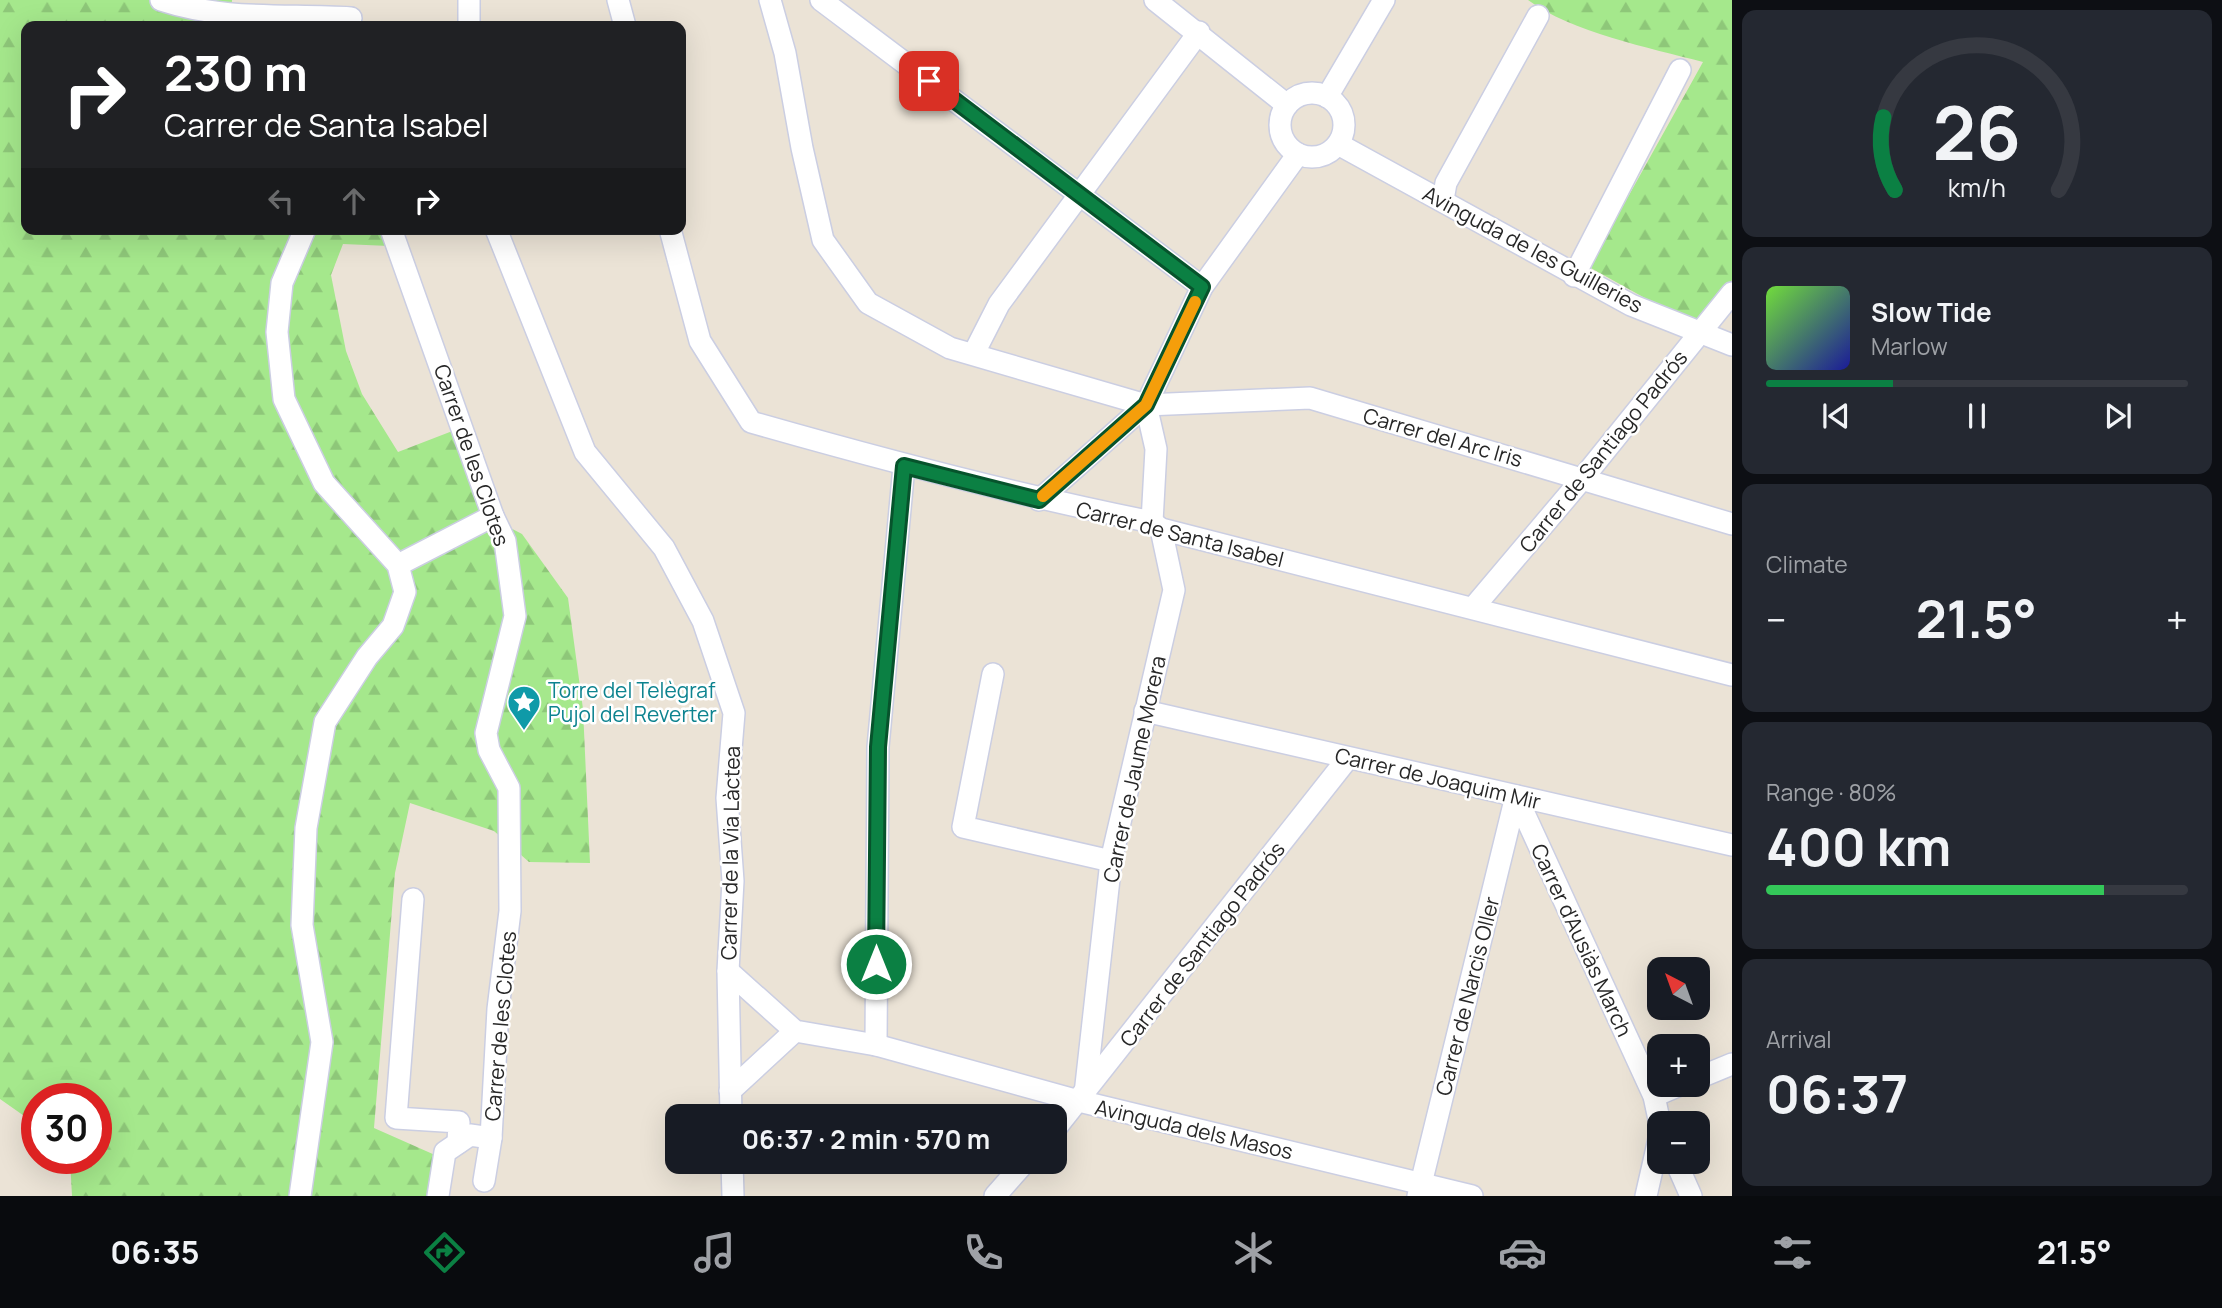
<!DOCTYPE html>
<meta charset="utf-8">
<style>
:root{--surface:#171b24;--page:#242831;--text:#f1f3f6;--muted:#9ea1a6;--line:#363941;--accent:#0b8043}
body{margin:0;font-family:Manrope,sans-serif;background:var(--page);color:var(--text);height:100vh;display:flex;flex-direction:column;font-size:26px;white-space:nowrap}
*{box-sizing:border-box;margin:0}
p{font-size:23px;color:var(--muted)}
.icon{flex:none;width:38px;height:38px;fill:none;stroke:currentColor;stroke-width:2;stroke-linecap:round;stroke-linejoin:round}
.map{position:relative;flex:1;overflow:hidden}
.details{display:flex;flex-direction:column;gap:10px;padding:10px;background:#0d0f14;width:490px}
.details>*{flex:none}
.banner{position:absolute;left:21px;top:21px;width:665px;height:214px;border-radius:14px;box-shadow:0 7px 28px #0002;background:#202124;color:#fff;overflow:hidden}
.needle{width:46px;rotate:319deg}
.tools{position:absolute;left:1647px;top:957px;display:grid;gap:14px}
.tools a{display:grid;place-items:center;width:63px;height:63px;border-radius:14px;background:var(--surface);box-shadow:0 7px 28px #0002;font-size:35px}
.speed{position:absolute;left:21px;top:1083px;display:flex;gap:14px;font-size:35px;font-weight:700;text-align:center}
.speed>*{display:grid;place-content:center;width:91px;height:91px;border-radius:50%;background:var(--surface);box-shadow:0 7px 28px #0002;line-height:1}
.speed .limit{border:10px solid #d22;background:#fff;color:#111}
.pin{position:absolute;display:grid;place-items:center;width:60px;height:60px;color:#fff;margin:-30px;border-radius:14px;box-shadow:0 4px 10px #0006}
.me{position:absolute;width:77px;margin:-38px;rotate:0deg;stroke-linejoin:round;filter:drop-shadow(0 0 5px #0008)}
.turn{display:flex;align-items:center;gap:24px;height:147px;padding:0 28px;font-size:32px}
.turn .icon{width:91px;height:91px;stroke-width:2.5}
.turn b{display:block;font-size:49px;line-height:60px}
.lanes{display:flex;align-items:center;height:66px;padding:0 28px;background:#0003;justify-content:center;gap:35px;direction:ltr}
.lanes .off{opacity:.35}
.big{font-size:52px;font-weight:700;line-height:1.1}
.details .card{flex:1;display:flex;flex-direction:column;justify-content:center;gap:10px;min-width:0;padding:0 24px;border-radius:14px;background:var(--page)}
.details .dial{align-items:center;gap:0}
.dial svg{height:182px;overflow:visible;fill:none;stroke:var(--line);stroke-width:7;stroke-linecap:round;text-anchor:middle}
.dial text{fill:var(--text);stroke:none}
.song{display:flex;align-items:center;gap:21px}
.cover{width:84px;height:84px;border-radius:10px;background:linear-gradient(135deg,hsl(100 70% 55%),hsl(240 70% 35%))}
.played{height:7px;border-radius:4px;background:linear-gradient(90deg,var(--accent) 30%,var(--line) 30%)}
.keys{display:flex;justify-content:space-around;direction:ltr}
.heat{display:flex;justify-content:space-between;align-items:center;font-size:38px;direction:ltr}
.charge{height:10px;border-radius:5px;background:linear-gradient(90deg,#34c759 80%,var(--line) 0)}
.trip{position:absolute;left:665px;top:1104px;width:402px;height:70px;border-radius:14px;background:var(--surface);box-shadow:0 7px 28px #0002;font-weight:700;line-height:70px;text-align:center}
.menu{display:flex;height:112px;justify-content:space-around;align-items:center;background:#090b0e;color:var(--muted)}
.menu .icon{width:49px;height:49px}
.menu .on{color:var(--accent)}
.menu b{font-size:32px;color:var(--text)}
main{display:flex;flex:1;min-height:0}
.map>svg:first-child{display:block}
</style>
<main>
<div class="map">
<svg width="1732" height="1196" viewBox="0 0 1732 1196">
<defs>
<pattern id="forest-firs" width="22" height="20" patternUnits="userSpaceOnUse" patternTransform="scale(1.75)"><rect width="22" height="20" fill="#a5e88c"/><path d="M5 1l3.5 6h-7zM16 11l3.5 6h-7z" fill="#8ec779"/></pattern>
</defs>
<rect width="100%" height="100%" fill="#ebe3d6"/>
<g fill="url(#forest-firs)">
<polygon points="0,0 232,0 231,26 26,26 26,229 384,229 389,246 343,244 331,275 346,351 362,394 398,452 455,430 482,513 522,534 568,598 583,709 590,863 529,862 494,831 410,803 395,873 374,1128 435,1155 432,1196 72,1196 70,1159 96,1158 96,1099 37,1099 37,1125 0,1099"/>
<path d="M1528 0H1732V280L1701 322 1652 302 1589 267 1703 62C1650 48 1571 32 1528 0Z"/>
</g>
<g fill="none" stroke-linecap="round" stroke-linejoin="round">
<defs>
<g id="minor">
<path d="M161 0C225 21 285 14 351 18"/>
<polyline points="618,0 625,26"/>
<polyline points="770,0 785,53 802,148 823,240 868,303 950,348 1146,405 1310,398 1732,524"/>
<polyline points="821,0 1202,287"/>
<polyline points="1155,0 1287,105"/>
<polyline points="469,26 469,0"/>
<circle cx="1312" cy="125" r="32"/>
<polyline points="1327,97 1384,0"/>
<polyline points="1338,144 1631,305 1732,345"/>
<polyline points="1443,200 1446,183 1538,16"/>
<polyline points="391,229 493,516 505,541 515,616 486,733 489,750 509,788 510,911 498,1009 491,1138 484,1181"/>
<polyline points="496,229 585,452 664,548 703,621 734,713 727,798 733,881 728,971 731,1116"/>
<path d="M670 229 700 341 751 422C884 460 1016 495 1152 522L1161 529 1732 675"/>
<polyline points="1574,276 1680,70"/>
<polyline points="974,353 999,304 1199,32"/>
<polyline points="1146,405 1156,449 1152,522"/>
<polyline points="1039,500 1146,405 1202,287 1298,154"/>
<polyline points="398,565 493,516"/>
<polyline points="1473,608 1583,478 1732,293"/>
<polyline points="993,674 963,827 1111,861"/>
<polyline points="1145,711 1732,845"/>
<polyline points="1516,796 1654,1096 1660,1124"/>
<polyline points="413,899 396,1118 459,1122 458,1143"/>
<polyline points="728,971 795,1031 876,1045 1079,1101 1472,1196"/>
<polyline points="876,1045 878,747 904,466"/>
<polyline points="1698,1078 1732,1064"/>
<polyline points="730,1091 795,1031"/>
<polyline points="1085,1094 1111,861 1174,590 1161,529"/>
<polyline points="1654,1096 1680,1085"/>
<polyline points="1055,1129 1348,758"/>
<polyline points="732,1162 733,1196"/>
<polyline points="1676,1162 1691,1196"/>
<polyline points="300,1196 322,1042 302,925 306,828 325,722 367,657 393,626 405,592 398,565 324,483 284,399 277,332 282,283 305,229"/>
<polyline points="438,1196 445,1152 470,1135 491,1138"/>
<polyline points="995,1196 1025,1162"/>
<polyline points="1418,1196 1516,796"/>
<polyline points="1646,1196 1659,1139"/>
</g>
</defs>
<use href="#minor" stroke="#cbcee2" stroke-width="24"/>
<use href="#minor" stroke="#fff" stroke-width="21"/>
</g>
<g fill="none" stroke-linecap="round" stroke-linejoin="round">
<defs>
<polyline id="route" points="876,964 878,747 904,466 1039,500 1146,405 1202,287 929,81"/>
</defs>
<use href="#route" stroke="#07532c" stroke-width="18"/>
<use href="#route" stroke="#0b8043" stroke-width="12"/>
<polyline stroke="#f59e0b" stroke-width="12" points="1043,496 1146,405 1195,302"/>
</g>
<defs>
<symbol id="sight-pin" viewBox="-11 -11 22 30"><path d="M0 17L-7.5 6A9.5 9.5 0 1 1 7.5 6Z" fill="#0f9aa8" stroke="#fff"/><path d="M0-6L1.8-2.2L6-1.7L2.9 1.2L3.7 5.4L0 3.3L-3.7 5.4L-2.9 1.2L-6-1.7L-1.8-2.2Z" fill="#fff"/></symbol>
</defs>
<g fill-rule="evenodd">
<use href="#sight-pin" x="505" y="683" width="38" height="52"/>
</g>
<g text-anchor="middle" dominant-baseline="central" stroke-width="5" stroke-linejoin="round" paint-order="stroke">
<g font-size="21" fill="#272727" stroke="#fff">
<text transform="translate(1533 249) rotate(28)">Avinguda de les Guilleries</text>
<text transform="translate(1443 437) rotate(16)">Carrer del Arc Iris</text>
<text transform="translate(1603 451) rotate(-51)">Carrer de Santiago Padrós</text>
<text transform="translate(472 455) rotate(71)">Carrer de les Clotes</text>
<text transform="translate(1180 534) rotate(14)">Carrer de Santa Isabel</text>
<text transform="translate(1134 769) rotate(-78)">Carrer de Jaume Morera</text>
<text transform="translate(1438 778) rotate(13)">Carrer de Joaquim Mir</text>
<text transform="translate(730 853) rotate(-89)">Carrer de la Via Làctea</text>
<text transform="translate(1582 940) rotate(65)">Carrer d'Ausiàs March</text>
<text transform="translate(1202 944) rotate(-52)">Carrer de Santiago Padrós</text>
<text transform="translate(1467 996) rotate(-76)">Carrer de Narcis Oller</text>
<text transform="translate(500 1026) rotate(-85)">Carrer de les Clotes</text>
<text transform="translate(1194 1129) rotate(13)">Avinguda dels Masos</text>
</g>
<g font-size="21" fill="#0d838f" stroke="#fff" text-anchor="start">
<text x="548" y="690">Torre del Telègraf<tspan x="548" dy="24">Pujol del Reverter</tspan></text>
</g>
</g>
</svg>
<div class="tools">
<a><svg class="needle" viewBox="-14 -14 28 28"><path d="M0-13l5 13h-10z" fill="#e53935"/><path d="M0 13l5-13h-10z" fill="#9ea1a6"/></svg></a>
<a>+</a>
<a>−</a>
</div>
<div class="speed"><div class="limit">30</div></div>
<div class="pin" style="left:929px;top:81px;background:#d93025"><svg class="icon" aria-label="arrive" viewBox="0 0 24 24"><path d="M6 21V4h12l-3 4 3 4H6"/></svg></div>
<svg class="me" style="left:876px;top:964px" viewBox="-20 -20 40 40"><circle r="17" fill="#0b8043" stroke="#fff" stroke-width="3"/><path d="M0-11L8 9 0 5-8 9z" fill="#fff"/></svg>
<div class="trip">06:37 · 2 min · 570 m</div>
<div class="banner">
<div class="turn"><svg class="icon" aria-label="right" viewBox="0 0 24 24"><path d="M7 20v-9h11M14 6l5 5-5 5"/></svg><div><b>230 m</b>Carrer de Santa Isabel</div></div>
<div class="lanes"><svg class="icon off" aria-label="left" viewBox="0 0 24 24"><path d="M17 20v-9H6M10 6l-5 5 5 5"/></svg><svg class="icon off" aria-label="ahead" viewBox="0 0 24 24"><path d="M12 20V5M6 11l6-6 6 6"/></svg><svg class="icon" aria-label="right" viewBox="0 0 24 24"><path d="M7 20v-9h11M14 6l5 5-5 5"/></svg></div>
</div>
</div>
<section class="details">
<div class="card dial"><svg viewBox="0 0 100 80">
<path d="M14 69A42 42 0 1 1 86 69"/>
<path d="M14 69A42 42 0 0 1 9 37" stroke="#0b8043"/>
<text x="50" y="56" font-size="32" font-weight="700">26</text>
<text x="50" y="72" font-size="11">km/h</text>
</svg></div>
<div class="card">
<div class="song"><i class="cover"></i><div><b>Slow Tide</b><p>Marlow</p></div></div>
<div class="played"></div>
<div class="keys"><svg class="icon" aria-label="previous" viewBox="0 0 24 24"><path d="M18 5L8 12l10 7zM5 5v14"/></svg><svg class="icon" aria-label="pause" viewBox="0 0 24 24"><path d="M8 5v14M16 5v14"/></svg><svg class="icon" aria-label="next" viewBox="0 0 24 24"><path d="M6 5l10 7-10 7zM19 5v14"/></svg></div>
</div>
<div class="card"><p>Climate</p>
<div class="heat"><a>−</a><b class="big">21.5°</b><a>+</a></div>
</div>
<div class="card"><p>Range · 80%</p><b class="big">400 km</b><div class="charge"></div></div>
<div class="card"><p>Arrival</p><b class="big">06:37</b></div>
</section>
</main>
<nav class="menu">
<b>06:35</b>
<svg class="icon on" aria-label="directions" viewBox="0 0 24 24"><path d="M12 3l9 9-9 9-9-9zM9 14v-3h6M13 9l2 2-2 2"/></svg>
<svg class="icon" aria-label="music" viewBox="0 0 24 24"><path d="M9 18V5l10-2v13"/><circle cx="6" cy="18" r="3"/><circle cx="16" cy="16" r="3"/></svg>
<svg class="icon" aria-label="phone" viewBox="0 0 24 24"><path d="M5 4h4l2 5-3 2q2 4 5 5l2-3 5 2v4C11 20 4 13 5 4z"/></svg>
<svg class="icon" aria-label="climate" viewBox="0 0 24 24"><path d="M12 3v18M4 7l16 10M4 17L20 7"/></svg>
<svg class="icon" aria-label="car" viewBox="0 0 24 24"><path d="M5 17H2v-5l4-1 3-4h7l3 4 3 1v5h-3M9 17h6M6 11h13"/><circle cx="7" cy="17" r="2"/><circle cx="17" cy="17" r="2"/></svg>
<svg class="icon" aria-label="filters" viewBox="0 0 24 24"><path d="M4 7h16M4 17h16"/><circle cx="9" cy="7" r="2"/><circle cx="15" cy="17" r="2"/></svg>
<b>21.5°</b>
</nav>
